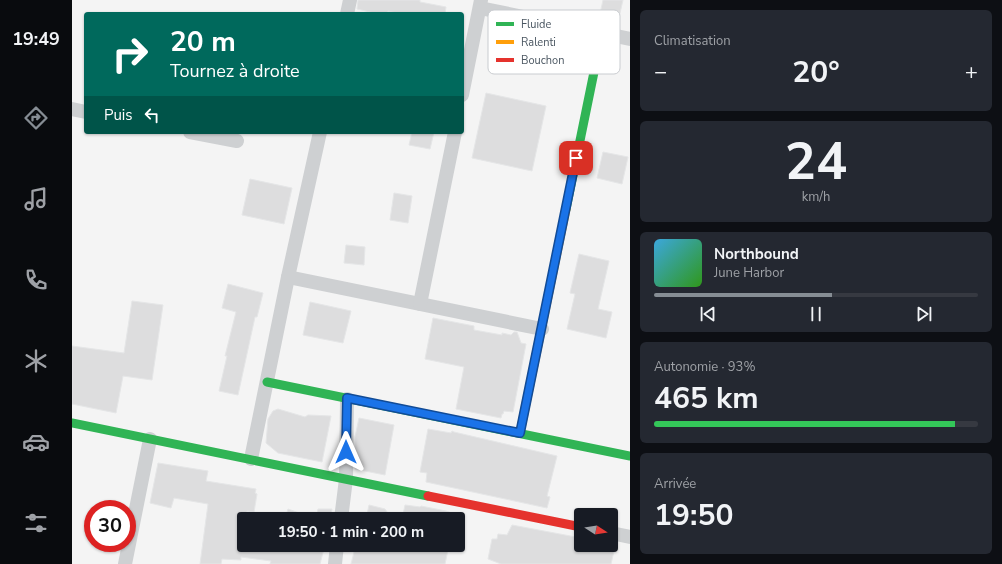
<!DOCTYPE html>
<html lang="fr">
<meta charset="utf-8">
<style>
:root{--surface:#171b24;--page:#242831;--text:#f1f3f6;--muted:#9ea1a6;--line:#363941;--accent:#868d94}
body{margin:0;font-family:"Nunito Sans",sans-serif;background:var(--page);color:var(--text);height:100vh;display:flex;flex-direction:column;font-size:15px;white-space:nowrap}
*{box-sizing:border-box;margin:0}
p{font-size:13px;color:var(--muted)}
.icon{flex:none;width:22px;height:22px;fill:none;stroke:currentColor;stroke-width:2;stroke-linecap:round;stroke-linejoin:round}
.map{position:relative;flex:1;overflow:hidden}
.sheet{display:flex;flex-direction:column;gap:10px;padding:10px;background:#0d0f14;width:372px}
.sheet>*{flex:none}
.banner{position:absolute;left:12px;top:12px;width:380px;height:122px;border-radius:4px;box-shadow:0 1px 3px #0004;background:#00695c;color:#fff;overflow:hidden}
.needle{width:26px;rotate:102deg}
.controls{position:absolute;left:502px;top:508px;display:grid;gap:8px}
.controls a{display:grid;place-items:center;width:44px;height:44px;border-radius:4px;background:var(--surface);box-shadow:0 1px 3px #0004;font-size:20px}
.speed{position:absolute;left:12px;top:500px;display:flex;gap:8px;font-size:20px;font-weight:700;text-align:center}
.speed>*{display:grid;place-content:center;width:52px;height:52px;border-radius:50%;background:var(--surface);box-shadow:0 1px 3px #0004;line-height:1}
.speed .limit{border:6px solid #d22;background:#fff;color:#111}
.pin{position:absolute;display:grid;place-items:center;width:34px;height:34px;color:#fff;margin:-17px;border-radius:8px;box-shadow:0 2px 6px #0006}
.me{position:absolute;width:44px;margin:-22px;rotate:0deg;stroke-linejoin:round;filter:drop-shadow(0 0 3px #0008)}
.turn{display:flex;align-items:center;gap:14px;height:84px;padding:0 20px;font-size:18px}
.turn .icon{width:52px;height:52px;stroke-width:2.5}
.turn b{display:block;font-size:28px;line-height:34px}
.then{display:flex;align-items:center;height:38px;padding:0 20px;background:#0003;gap:8px;font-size:15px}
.big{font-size:30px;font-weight:700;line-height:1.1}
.sheet .tile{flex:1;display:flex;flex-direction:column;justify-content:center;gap:6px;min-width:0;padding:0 14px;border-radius:6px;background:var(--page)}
.sheet .dial{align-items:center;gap:0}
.dial b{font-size:52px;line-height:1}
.song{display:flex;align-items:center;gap:12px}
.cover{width:48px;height:48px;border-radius:6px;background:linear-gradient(135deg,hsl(200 70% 55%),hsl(110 70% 35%))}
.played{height:4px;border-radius:2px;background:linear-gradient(90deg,var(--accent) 55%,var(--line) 55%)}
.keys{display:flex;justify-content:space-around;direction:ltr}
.heat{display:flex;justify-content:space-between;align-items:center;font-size:22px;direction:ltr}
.charge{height:6px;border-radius:3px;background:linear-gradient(90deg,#34c759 93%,var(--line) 0)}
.trip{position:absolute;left:165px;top:512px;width:228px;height:40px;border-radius:4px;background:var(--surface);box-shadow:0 1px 3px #0004;font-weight:700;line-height:40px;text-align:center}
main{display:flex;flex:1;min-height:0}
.tab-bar{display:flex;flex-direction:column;width:72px;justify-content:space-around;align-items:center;background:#090b0e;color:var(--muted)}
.tab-bar .icon{width:28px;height:28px}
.tab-bar .selected{color:var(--accent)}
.tab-bar b{font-size:18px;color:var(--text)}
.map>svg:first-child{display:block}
</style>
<main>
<nav class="tab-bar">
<b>19:49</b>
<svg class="icon selected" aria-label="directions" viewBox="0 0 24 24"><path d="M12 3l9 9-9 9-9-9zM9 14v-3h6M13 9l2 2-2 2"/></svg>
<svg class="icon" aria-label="music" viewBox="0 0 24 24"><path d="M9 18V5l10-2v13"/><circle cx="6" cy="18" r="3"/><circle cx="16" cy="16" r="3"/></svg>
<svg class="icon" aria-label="phone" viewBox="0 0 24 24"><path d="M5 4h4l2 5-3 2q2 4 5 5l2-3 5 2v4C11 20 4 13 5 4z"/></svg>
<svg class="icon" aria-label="climate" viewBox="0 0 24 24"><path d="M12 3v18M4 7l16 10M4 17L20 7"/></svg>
<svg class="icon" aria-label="car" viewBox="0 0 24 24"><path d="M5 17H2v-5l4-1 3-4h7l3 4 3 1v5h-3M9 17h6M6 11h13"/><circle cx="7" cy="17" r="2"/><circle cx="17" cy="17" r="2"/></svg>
<svg class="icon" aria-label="filters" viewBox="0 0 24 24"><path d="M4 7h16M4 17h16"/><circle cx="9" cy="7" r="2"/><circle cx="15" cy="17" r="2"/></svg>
</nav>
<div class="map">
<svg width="558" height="564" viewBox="0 0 558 564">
<rect width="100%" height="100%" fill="#f4f4f4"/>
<g fill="#ddddde" stroke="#e5e6e7">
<polygon points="286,0 348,0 348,2 374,7 373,14 329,14 316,11 315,14 307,14 285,9"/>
<polygon points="531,0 551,0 546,22 527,18"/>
<polygon points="414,93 474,106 460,171 400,158"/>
<polygon points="340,132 362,132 358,149 337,145"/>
<polygon points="531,152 556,157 550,184 525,178"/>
<polygon points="178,179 220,188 212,224 170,215"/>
<polygon points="322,193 340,196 336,223 318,220"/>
<polygon points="274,245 293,247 292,265 272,263"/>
<polygon points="507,254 537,261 526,309 540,312 534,338 495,329 503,294 498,293"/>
<polygon points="156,284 191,293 185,317 183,317 166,395 147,391 155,356 153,356 164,312 150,308"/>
<polygon points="60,301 91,305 80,380 51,376 44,413 0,404 0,346 52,353"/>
<polygon points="238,302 279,311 271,343 231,335"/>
<polygon points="361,318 402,326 402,330 430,335 430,333 439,335 442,332 445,332 449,343 454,344 441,412 432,411 431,414 430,414 429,418 384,409 392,367 353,359"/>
<polygon points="206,409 233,417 236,415 259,416 250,462 206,453 194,443 196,419 201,411"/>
<polygon points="287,418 322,425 313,475 283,469 283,437"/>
<polygon points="356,429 379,433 380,431 382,432 485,456 475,496 478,497 475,508 354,482 355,473 348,472"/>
<polygon points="86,463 136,471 134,481 184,489 183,493 185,494 182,512 175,511 174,519 172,519 172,545 253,545 248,564 198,564 199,561 169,557 169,560 150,559 149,564 128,564 136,504 102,498 99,508 78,503"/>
<polygon points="297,505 313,509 320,519 294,519"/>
<polygon points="333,505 348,507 349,506 374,511 383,514 382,519 330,519"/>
<polygon points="216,509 244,519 246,509 260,509 258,519 213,519"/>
<polygon points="440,525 509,538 509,545 535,545 543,547 539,564 429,564 416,559 420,539 425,539 426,534 435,535"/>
<polygon points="286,545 377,545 373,564 279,564 283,548"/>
</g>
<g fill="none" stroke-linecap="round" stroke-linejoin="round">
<g stroke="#ced0d2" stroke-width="14">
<polyline points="408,8 558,39"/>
<polyline points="275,14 278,0"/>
<polyline points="390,95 409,0"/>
<polyline points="0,109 14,112"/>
<polyline points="118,132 165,141"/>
<polyline points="216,277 470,329"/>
<polyline points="348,304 383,132"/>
<polyline points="179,459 216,277 248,132"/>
<polyline points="269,519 274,479 275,399"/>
<polyline points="539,533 558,537"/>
<polyline points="53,564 78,439"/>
<polyline points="263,564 265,545"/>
</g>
<g stroke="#30b455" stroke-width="9">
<polyline points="494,209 530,33"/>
<polyline points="195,382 558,456"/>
<polyline points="0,423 356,496"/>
</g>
<polyline stroke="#ff9f0a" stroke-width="9" points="448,433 494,209"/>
<polyline stroke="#e5322d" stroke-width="9" points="356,496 509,527"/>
</g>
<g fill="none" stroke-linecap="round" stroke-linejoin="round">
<defs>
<polyline id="route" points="274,452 275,398 448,433 504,158"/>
</defs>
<use href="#route" stroke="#114b97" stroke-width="10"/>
<use href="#route" stroke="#1a73e8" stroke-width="7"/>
</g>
<rect x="416" y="10" width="132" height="64" rx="6" fill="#fff" stroke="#c9ccd0" stroke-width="1"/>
<rect x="424" y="22" width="18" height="4" fill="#30b455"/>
<rect x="424" y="40" width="18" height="4" fill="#ff9f0a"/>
<rect x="424" y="58" width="18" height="4" fill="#e5322d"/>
<g font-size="11" fill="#4a5661">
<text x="449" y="28">Fluide</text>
<text x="449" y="46">Ralenti</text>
<text x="449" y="64">Bouchon</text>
</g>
</svg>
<div class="controls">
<a><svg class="needle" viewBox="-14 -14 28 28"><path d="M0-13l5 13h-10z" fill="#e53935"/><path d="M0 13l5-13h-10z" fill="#9ea1a6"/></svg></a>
</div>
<div class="speed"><div class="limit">30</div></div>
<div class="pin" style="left:504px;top:158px;background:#d93025"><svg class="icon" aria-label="arrive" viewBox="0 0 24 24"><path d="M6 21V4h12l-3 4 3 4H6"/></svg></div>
<svg class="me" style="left:274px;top:452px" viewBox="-20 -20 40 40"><path d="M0-17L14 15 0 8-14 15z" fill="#1a73e8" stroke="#fff" stroke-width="4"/></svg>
<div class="trip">19:50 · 1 min · 200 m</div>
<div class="banner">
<div class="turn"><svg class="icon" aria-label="right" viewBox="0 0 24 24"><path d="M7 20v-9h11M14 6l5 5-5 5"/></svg><div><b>20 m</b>Tournez à droite</div></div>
<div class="then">Puis<svg class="icon" aria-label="left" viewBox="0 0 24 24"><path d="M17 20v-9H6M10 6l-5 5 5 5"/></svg></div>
</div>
</div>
<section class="sheet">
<div class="tile"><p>Climatisation</p>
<div class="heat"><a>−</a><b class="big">20°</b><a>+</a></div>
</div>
<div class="tile dial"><b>24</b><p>km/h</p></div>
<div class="tile">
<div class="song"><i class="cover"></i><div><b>Northbound</b><p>June Harbor</p></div></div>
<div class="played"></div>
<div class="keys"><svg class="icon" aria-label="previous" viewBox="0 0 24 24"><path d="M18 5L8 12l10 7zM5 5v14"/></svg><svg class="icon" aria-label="pause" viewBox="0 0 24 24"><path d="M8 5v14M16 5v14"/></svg><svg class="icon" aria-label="next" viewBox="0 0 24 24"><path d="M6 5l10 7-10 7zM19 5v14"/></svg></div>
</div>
<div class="tile"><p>Autonomie · 93%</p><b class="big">465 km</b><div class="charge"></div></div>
<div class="tile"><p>Arrivée</p><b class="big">19:50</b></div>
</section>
</main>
